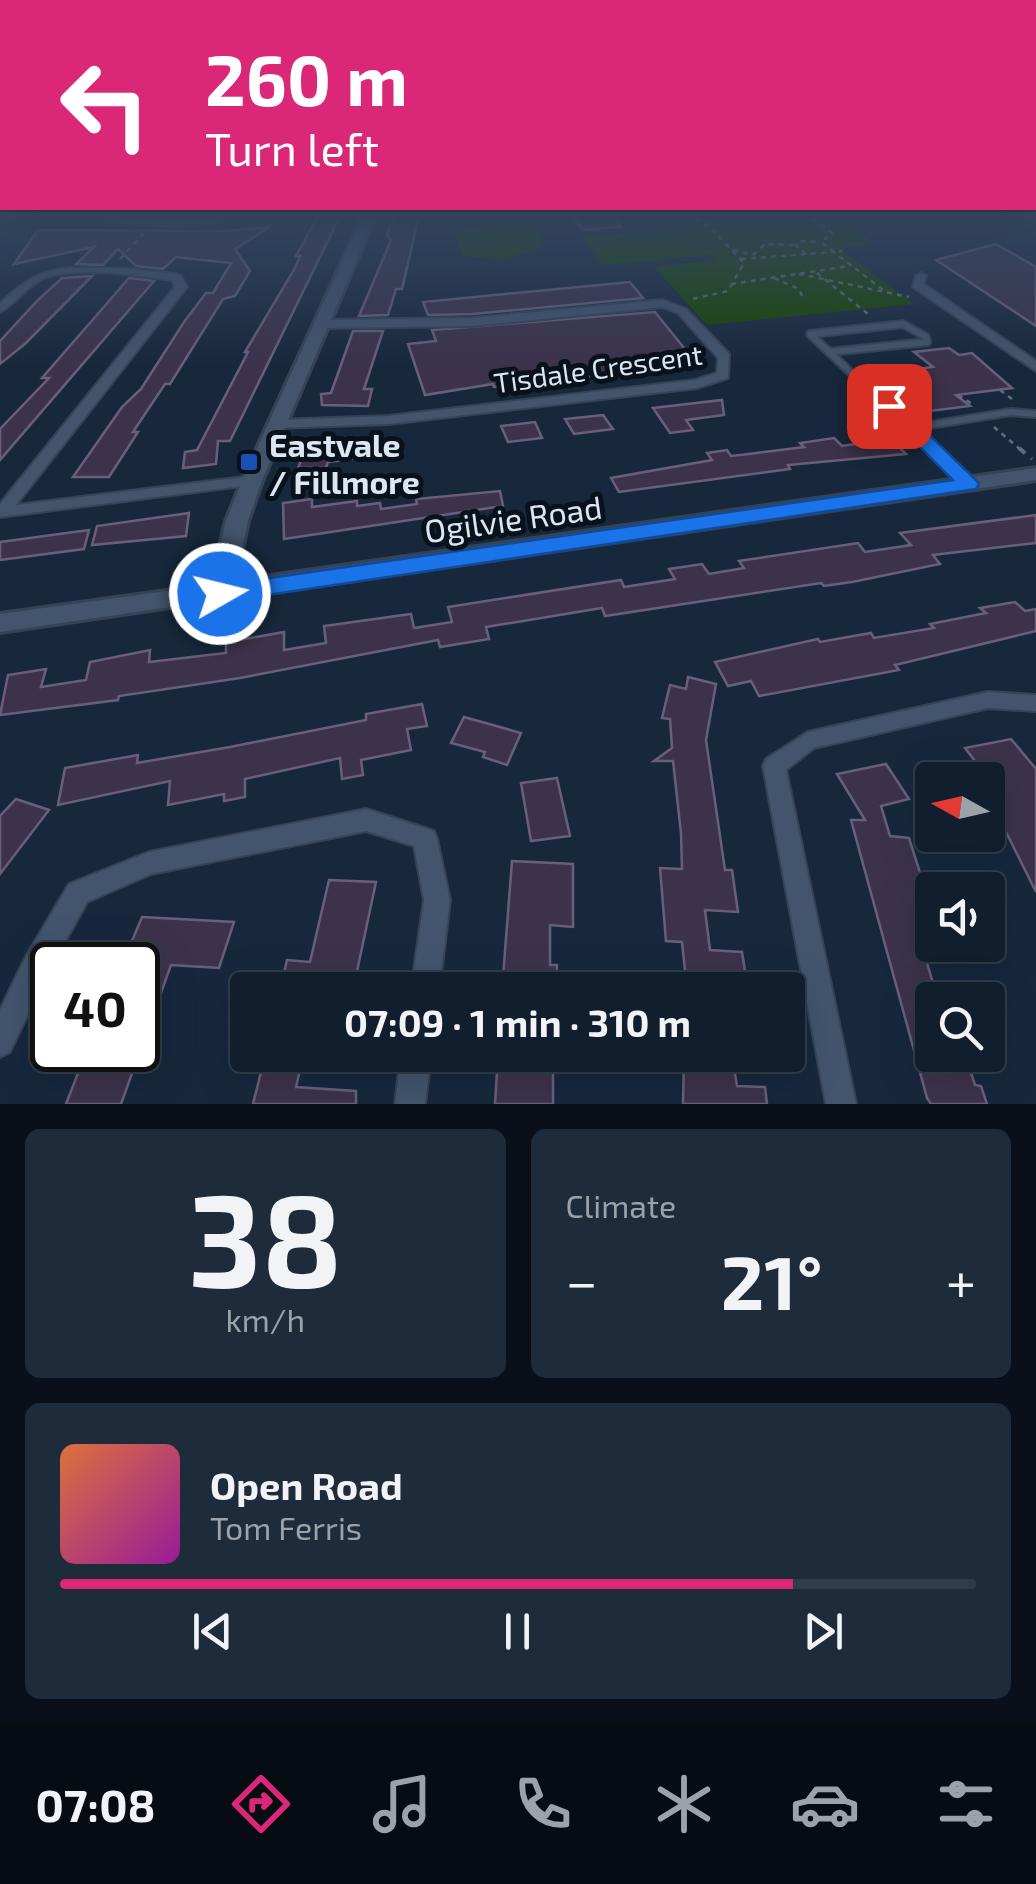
<!DOCTYPE html>
<meta charset="utf-8">
<style>
:root{--surface:#111e2e;--page:#1e2b3a;--text:#f1f3f6;--muted:#9ca2aa;--line:#303c4a;--accent:#db2777}
body{margin:0;font-family:"Exo 2",sans-serif;background:var(--page);color:var(--text);height:100vh;display:flex;flex-direction:column;font-size:38px;white-space:nowrap}
*{box-sizing:border-box;margin:0}
p{font-size:32px;color:var(--muted)}
.icon{flex:none;width:55px;height:55px;fill:none;stroke:currentColor;stroke-width:2;stroke-linecap:round;stroke-linejoin:round}
.map{position:relative;height:1104px;overflow:hidden}
.panel{display:flex;flex-direction:column;gap:25px;padding:25px;background:#091019;flex:1}
.panel>*{flex:none}
.banner{position:absolute;left:0px;top:0px;width:1038px;height:210px;box-shadow:0 10px 40px #0002,0 0 0 2px var(--line);background:#db2777;color:#fff;overflow:hidden}
.needle{width:65px;rotate:278deg}
.buttons{position:absolute;left:915px;top:762px;display:grid;gap:20px}
.buttons a{display:grid;place-items:center;width:90px;height:90px;border-radius:10px;background:var(--surface);box-shadow:0 10px 40px #0002,0 0 0 2px var(--line);font-size:50px}
.speed{position:absolute;left:30px;top:942px;display:flex;gap:20px;font-size:50px;font-weight:700;text-align:center}
.speed>*{display:grid;place-content:center;width:130px;height:130px;border-radius:50%;background:var(--surface);box-shadow:0 10px 40px #0002,0 0 0 2px var(--line);line-height:1}
.speed .limit{border:5px solid #111;border-radius:15px;background:#fff;color:#111}
.pin{position:absolute;display:grid;place-items:center;width:85px;height:85px;color:#fff;margin:-42px;border-radius:20px;box-shadow:0 5px 15px #0006}
.me{position:absolute;width:110px;margin:-55px;rotate:82deg;stroke-linejoin:round;filter:drop-shadow(0 0 8px #0008)}
.turn{display:flex;align-items:center;gap:35px;height:210px;padding:0 40px;font-size:45px}
.turn .icon{width:130px;height:130px;stroke-width:2.5}
.turn b{display:block;font-size:70px;line-height:85px}
.big{font-size:75px;font-weight:700;line-height:1.1}
.panel .widget{flex:1;display:flex;flex-direction:column;justify-content:center;gap:15px;min-width:0;padding:0 35px;border-radius:15px;background:var(--page)}
.panel .dial{align-items:center;gap:0}
.dial b{font-size:130px;line-height:1}
.song{display:flex;align-items:center;gap:30px}
.cover{width:120px;height:120px;border-radius:15px;background:linear-gradient(135deg,hsl(20 70% 55%),hsl(300 70% 35%))}
.played{height:10px;border-radius:5px;background:linear-gradient(90deg,var(--accent) 80%,var(--line) 80%)}
.keys{display:flex;justify-content:space-around;direction:ltr}
.heat{display:flex;justify-content:space-between;align-items:center;font-size:55px;direction:ltr}
.panel .tiles{flex:1;display:grid;gap:25px;grid-template-columns:1fr 1fr}
.widget:last-child{grid-column:span 2}
.trip{position:absolute;left:230px;top:972px;width:575px;height:100px;border-radius:10px;background:var(--surface);box-shadow:0 10px 40px #0002,0 0 0 2px var(--line);font-weight:700;line-height:100px;text-align:center}
.menu{display:flex;height:160px;justify-content:space-around;align-items:center;background:#070c12;color:var(--muted)}
.menu .icon{width:70px;height:70px}
.menu .on{color:var(--accent)}
.menu b{font-size:45px;color:var(--text)}
.map>svg:first-child{display:block}
</style>
<div class="map">
<svg width="1036" height="1104" viewBox="0 0 1036 1104">
<rect width="100%" height="100%" fill="#17283d"/>
<g fill="#184600">
<polygon points="666,212 830,212 874,243 839,249 914,304 707,325 654,267 715,260 711,255 603,265 582,237 682,228"/>
<polygon points="524,224 534,226 544,237 539,249 504,260 462,256 455,232 462,228"/>
</g>
<g fill="#3c324c" stroke="#695f7b" stroke-width="2.5">
<polygon points="320,212 341,214 230,441 218,441 216,464 183,468 185,452 197,450 248,352 245,352 295,268 300,256 296,256"/>
<polygon points="396,212 420,212 402,289 396,289 388,315 359,316 391,240 387,235"/>
<polygon points="569,212 609,212 621,227 583,230"/>
<polygon points="270,227 235,249 250,271 235,296 223,299 170,384 165,384 133,432 138,432 109,477 73,477 122,407 141,389 184,322 206,293 213,293 231,263 176,257 163,269 136,266 118,249 103,265 76,264 94,247 14,264 38,230 226,231"/>
<polygon points="996,244 1036,267 1036,326 936,260"/>
<polygon points="92,276 26,343 0,364 0,341 38,300 62,278"/>
<polygon points="129,278 154,281 0,460 0,429 49,378 42,378"/>
<polygon points="630,282 643,298 472,314 428,315 423,302"/>
<polygon points="655,312 697,364 519,385 494,387 493,384 425,395 408,344 436,341 432,330"/>
<polygon points="353,331 383,331 364,389 372,389 368,406 322,405 321,394 331,393"/>
<polygon points="949,348 959,355 972,353 1012,388 956,395 970,406 922,412 878,374 933,367 914,352"/>
<polygon points="722,400 724,415 686,420 693,430 670,433 653,408"/>
<polygon points="603,415 613,429 574,434 565,419"/>
<polygon points="535,422 542,438 508,442 501,426"/>
<polygon points="834,438 842,446 891,439 906,454 788,465 790,469 619,492 611,478 712,460 707,453 727,450 731,456 749,454 804,447 800,443"/>
<polygon points="307,444 384,445 384,455 328,462 326,468 298,468"/>
<polygon points="500,491 503,506 284,539 283,503 312,499 312,507 357,501 357,506 380,503 381,509 417,504 416,499"/>
<polygon points="189,513 186,536 92,545 97,526"/>
<polygon points="1036,515 1036,543 933,555 940,564 852,582 824,586 821,583 605,616 602,608 486,627 489,639 440,647 438,640 240,678 119,696 118,700 0,715 8,675 46,669 41,687 86,680 90,662 150,650 149,662 226,653 226,638 245,635 245,639 284,632 284,650 326,643 324,626 411,614 414,628 452,622 448,607 621,580 624,587 675,579 669,569 702,564 709,574 744,568 739,561 858,543 865,552 911,545 900,533"/>
<polygon points="89,530 84,549 0,560 0,542"/>
<polygon points="1015,602 1025,611 1036,609 1036,631 895,665 899,670 759,696 751,681 728,686 715,662 818,639 820,642 871,633 874,638 934,628 930,624 986,613 980,608"/>
<polygon points="688,677 716,684 706,740 725,870 732,870 738,912 705,910 710,950 742,952 748,990 687,990 682,942 666,941 660,868 682,869 681,833 673,761 654,761 672,748 670,719 662,718 670,685 686,689"/>
<polygon points="422,704 427,726 407,729 411,750 361,760 363,775 342,779 340,758 245,779 245,797 224,801 224,794 168,805 170,781 58,805 65,768 138,755 137,763 230,747 366,720 366,714"/>
<polygon points="464,717 521,733 507,765 483,757 485,752 451,743"/>
<polygon points="1011,739 1036,769 1036,892 989,798 1004,799 965,748"/>
<polygon points="886,764 909,799 881,806 890,836 909,838 928,898 932,899 932,943 921,943 933,983 950,984 955,1000 932,1000 932,1055 965,1055 975,1085 981,1086 987,1104 931,1104 927,1098 851,820 865,820 837,774"/>
<polygon points="557,778 570,836 531,841 521,783"/>
<polygon points="16,799 49,810 0,874 0,816"/>
<polygon points="512,861 573,864 573,927 550,925 550,965 557,965 556,990 502,990"/>
<polygon points="329,880 376,882 353,990 280,990 287,960 310,962"/>
<polygon points="142,917 234,922 219,968 171,965 121,1104 66,1104 87,1050 138,1050 138,963 123,962"/>
<polygon points="498,1055 553,1055 553,1104 495,1104"/>
<polygon points="684,1055 732,1055 737,1086 765,1087 767,1104 683,1104"/>
<polygon points="265,1056 303,1058 296,1087 356,1091 356,1104 253,1104"/>
</g>
<g fill="none" stroke-linecap="round" stroke-linejoin="round">
<defs>
<g id="service-far1">
<polygon points="903,324 926,337 927,342 829,352 810,334"/>
<polyline points="829,352 934,451"/>
<polyline points="911,428 1011,412 1036,414"/>
</g>
<polyline id="service" points="931,448 969,484"/>
<g id="minor">
<path d="M99 212H109L111 215 191 219 239 212C203 235 148 224 108 221Z"/>
<path d="M70 268 128 269 176 274 180 275 187 287 16 505 252 476 260 481 258 484 0 517V504L175 287 172 280C138 275 76 266 44 278 26 286 16 304 0 312V303C23 282 39 271 70 268Z"/>
<polygon points="921,273 926,276 923,284 1036,361 1036,371 913,287 916,276"/>
<polygon points="663,300 686,309 729,354 728,378 697,388 388,424 277,428 270,424 277,420 388,416 695,380 717,373 718,358 678,313 662,307 472,326 321,328 315,324 321,320 472,318"/>
<polygon points="988,692 1036,695 1036,711 988,708 814,748 786,770 856,1104 826,1104 763,766 766,759 808,732"/>
<polygon points="366,809 434,831 437,839 450,900 439,990 411,990 424,900 414,846 366,831 151,874 87,902 44,980 10,1052 0,1057 0,1010 24,960 69,884 149,852"/>
<polygon points="401,1055 431,1055 425,1104 395,1104"/>
</g>
<polygon id="tertiary" points="365,212 377,212 262,481 248,521 235,581 1036,468 1036,480 0,632 0,614 210,585 226,521 242,481"/>
</defs>
<use href="#service-far1" stroke="#364355" stroke-width="10"/>
<use href="#service" stroke="#364355" stroke-width="14"/>
<use href="#minor" stroke="#364355" stroke-width="4"/>
<use href="#tertiary" stroke="#364355" stroke-width="6"/>
<g stroke="#5e6d80" stroke-width="2.5" stroke-dasharray="5 5" stroke-linecap="butt">
<polyline points="687,212 712,229 744,263 728,291 692,299"/>
<polyline points="805,212 832,233 821,242 834,252 843,251"/>
<polyline points="733,250 753,255"/>
<polyline points="806,254 796,245 799,241 820,242"/>
<polyline points="753,255 765,244 796,245"/>
<polyline points="120,259 144,233"/>
<polyline points="741,259 834,252 887,293"/>
<polyline points="817,273 868,314"/>
<polyline points="799,274 909,297"/>
<polyline points="774,278 799,289 802,296"/>
<polyline points="731,284 850,266"/>
<polyline points="1000,390 1012,399"/>
<polyline points="958,395 974,405"/>
<polyline points="994,427 1022,451"/>
</g>
<polyline stroke="#5e6d80" stroke-width="4" stroke-dasharray="8 8" stroke-linecap="butt" points="1019,448 1032,459"/>
<use href="#service-far1" stroke="#42556d" stroke-width="6"/>
<use href="#service" stroke="#42556d" stroke-width="9"/>
<use href="#minor" fill="#42556d" fill-rule="evenodd"/>
<use href="#tertiary" fill="#42556d" fill-rule="evenodd"/>
</g>
<linearGradient id="sky" x2="0" y2="1"><stop stop-color="#0d1622"/><stop offset="0.58" stop-color="#364862"/><stop offset="1" stop-color="#364862" stop-opacity="0"/></linearGradient>
<rect width="1036" height="367" fill="url(#sky)"/>
<polygon fill="#1a73e8" stroke="#114b97" stroke-width="2.5" points="889,401 896,403 976,480 979,484 976,489 220,602 208,594 220,585 953,480 883,410 880,406"/>
<rect fill="#1a4fb4" stroke="#09111a" stroke-width="4" x="239" y="452" width="20" height="20" rx="5"/>
<g text-anchor="middle" dominant-baseline="central" stroke-width="10" stroke-linejoin="round" paint-order="stroke">
<g font-size="28" fill="#dae6f4" stroke="#09111a">
<text transform="translate(598 368) rotate(-8)">Tisdale Crescent</text>
</g>
<g font-size="32" font-weight="bold" fill="#dae6f4" stroke="#09111a" text-anchor="start">
<text x="269" y="444">Eastvale<tspan x="269" dy="37">/ Fillmore</tspan></text>
</g>
<g font-size="32" fill="#dae6f4" stroke="#09111a">
<text transform="translate(513 518) rotate(-8)">Ogilvie Road</text>
</g>
</g>
</svg>
<div class="buttons">
<a><svg class="needle" viewBox="-14 -14 28 28"><path d="M0-13l5 13h-10z" fill="#e53935"/><path d="M0 13l5-13h-10z" fill="#9ca2aa"/></svg></a>
<a><svg class="icon" aria-label="sound" viewBox="0 0 24 24"><path d="M4 9h4l5-4v14l-5-4H4zM17 9q2 3 0 6"/></svg></a>
<a><svg class="icon" aria-label="search" viewBox="0 0 24 24"><circle cx="10" cy="10" r="6"/><path d="M15 15l6 6"/></svg></a>
</div>
<div class="speed"><div class="limit">40</div></div>
<div class="pin" style="left:889px;top:406px;background:#d93025"><svg class="icon" aria-label="arrive" viewBox="0 0 24 24"><path d="M6 21V4h12l-3 4 3 4H6"/></svg></div>
<svg class="me" style="left:220px;top:594px" viewBox="-20 -20 40 40"><circle r="17" fill="#1a73e8" stroke="#fff" stroke-width="3"/><path d="M0-11L8 9 0 5-8 9z" fill="#fff"/></svg>
<div class="trip">07:09 · 1 min · 310 m</div>
<div class="banner">
<div class="turn"><svg class="icon" aria-label="left" viewBox="0 0 24 24"><path d="M17 20v-9H6M10 6l-5 5 5 5"/></svg><div><b>260 m</b>Turn left</div></div>
</div>
</div>
<section class="panel">
<div class="tiles">
<div class="widget dial"><b>38</b><p>km/h</p></div>
<div class="widget"><p>Climate</p>
<div class="heat"><a>−</a><b class="big">21°</b><a>+</a></div>
</div>
<div class="widget">
<div class="song"><i class="cover"></i><div><b>Open Road</b><p>Tom Ferris</p></div></div>
<div class="played"></div>
<div class="keys"><svg class="icon" aria-label="previous" viewBox="0 0 24 24"><path d="M18 5L8 12l10 7zM5 5v14"/></svg><svg class="icon" aria-label="pause" viewBox="0 0 24 24"><path d="M8 5v14M16 5v14"/></svg><svg class="icon" aria-label="next" viewBox="0 0 24 24"><path d="M6 5l10 7-10 7zM19 5v14"/></svg></div>
</div>
</div>
</section>
<nav class="menu">
<b>07:08</b>
<svg class="icon on" aria-label="directions" viewBox="0 0 24 24"><path d="M12 3l9 9-9 9-9-9zM9 14v-3h6M13 9l2 2-2 2"/></svg>
<svg class="icon" aria-label="music" viewBox="0 0 24 24"><path d="M9 18V5l10-2v13"/><circle cx="6" cy="18" r="3"/><circle cx="16" cy="16" r="3"/></svg>
<svg class="icon" aria-label="phone" viewBox="0 0 24 24"><path d="M5 4h4l2 5-3 2q2 4 5 5l2-3 5 2v4C11 20 4 13 5 4z"/></svg>
<svg class="icon" aria-label="climate" viewBox="0 0 24 24"><path d="M12 3v18M4 7l16 10M4 17L20 7"/></svg>
<svg class="icon" aria-label="car" viewBox="0 0 24 24"><path d="M5 17H2v-5l4-1 3-4h7l3 4 3 1v5h-3M9 17h6M6 11h13"/><circle cx="7" cy="17" r="2"/><circle cx="17" cy="17" r="2"/></svg>
<svg class="icon" aria-label="filters" viewBox="0 0 24 24"><path d="M4 7h16M4 17h16"/><circle cx="9" cy="7" r="2"/><circle cx="15" cy="17" r="2"/></svg>
</nav>
